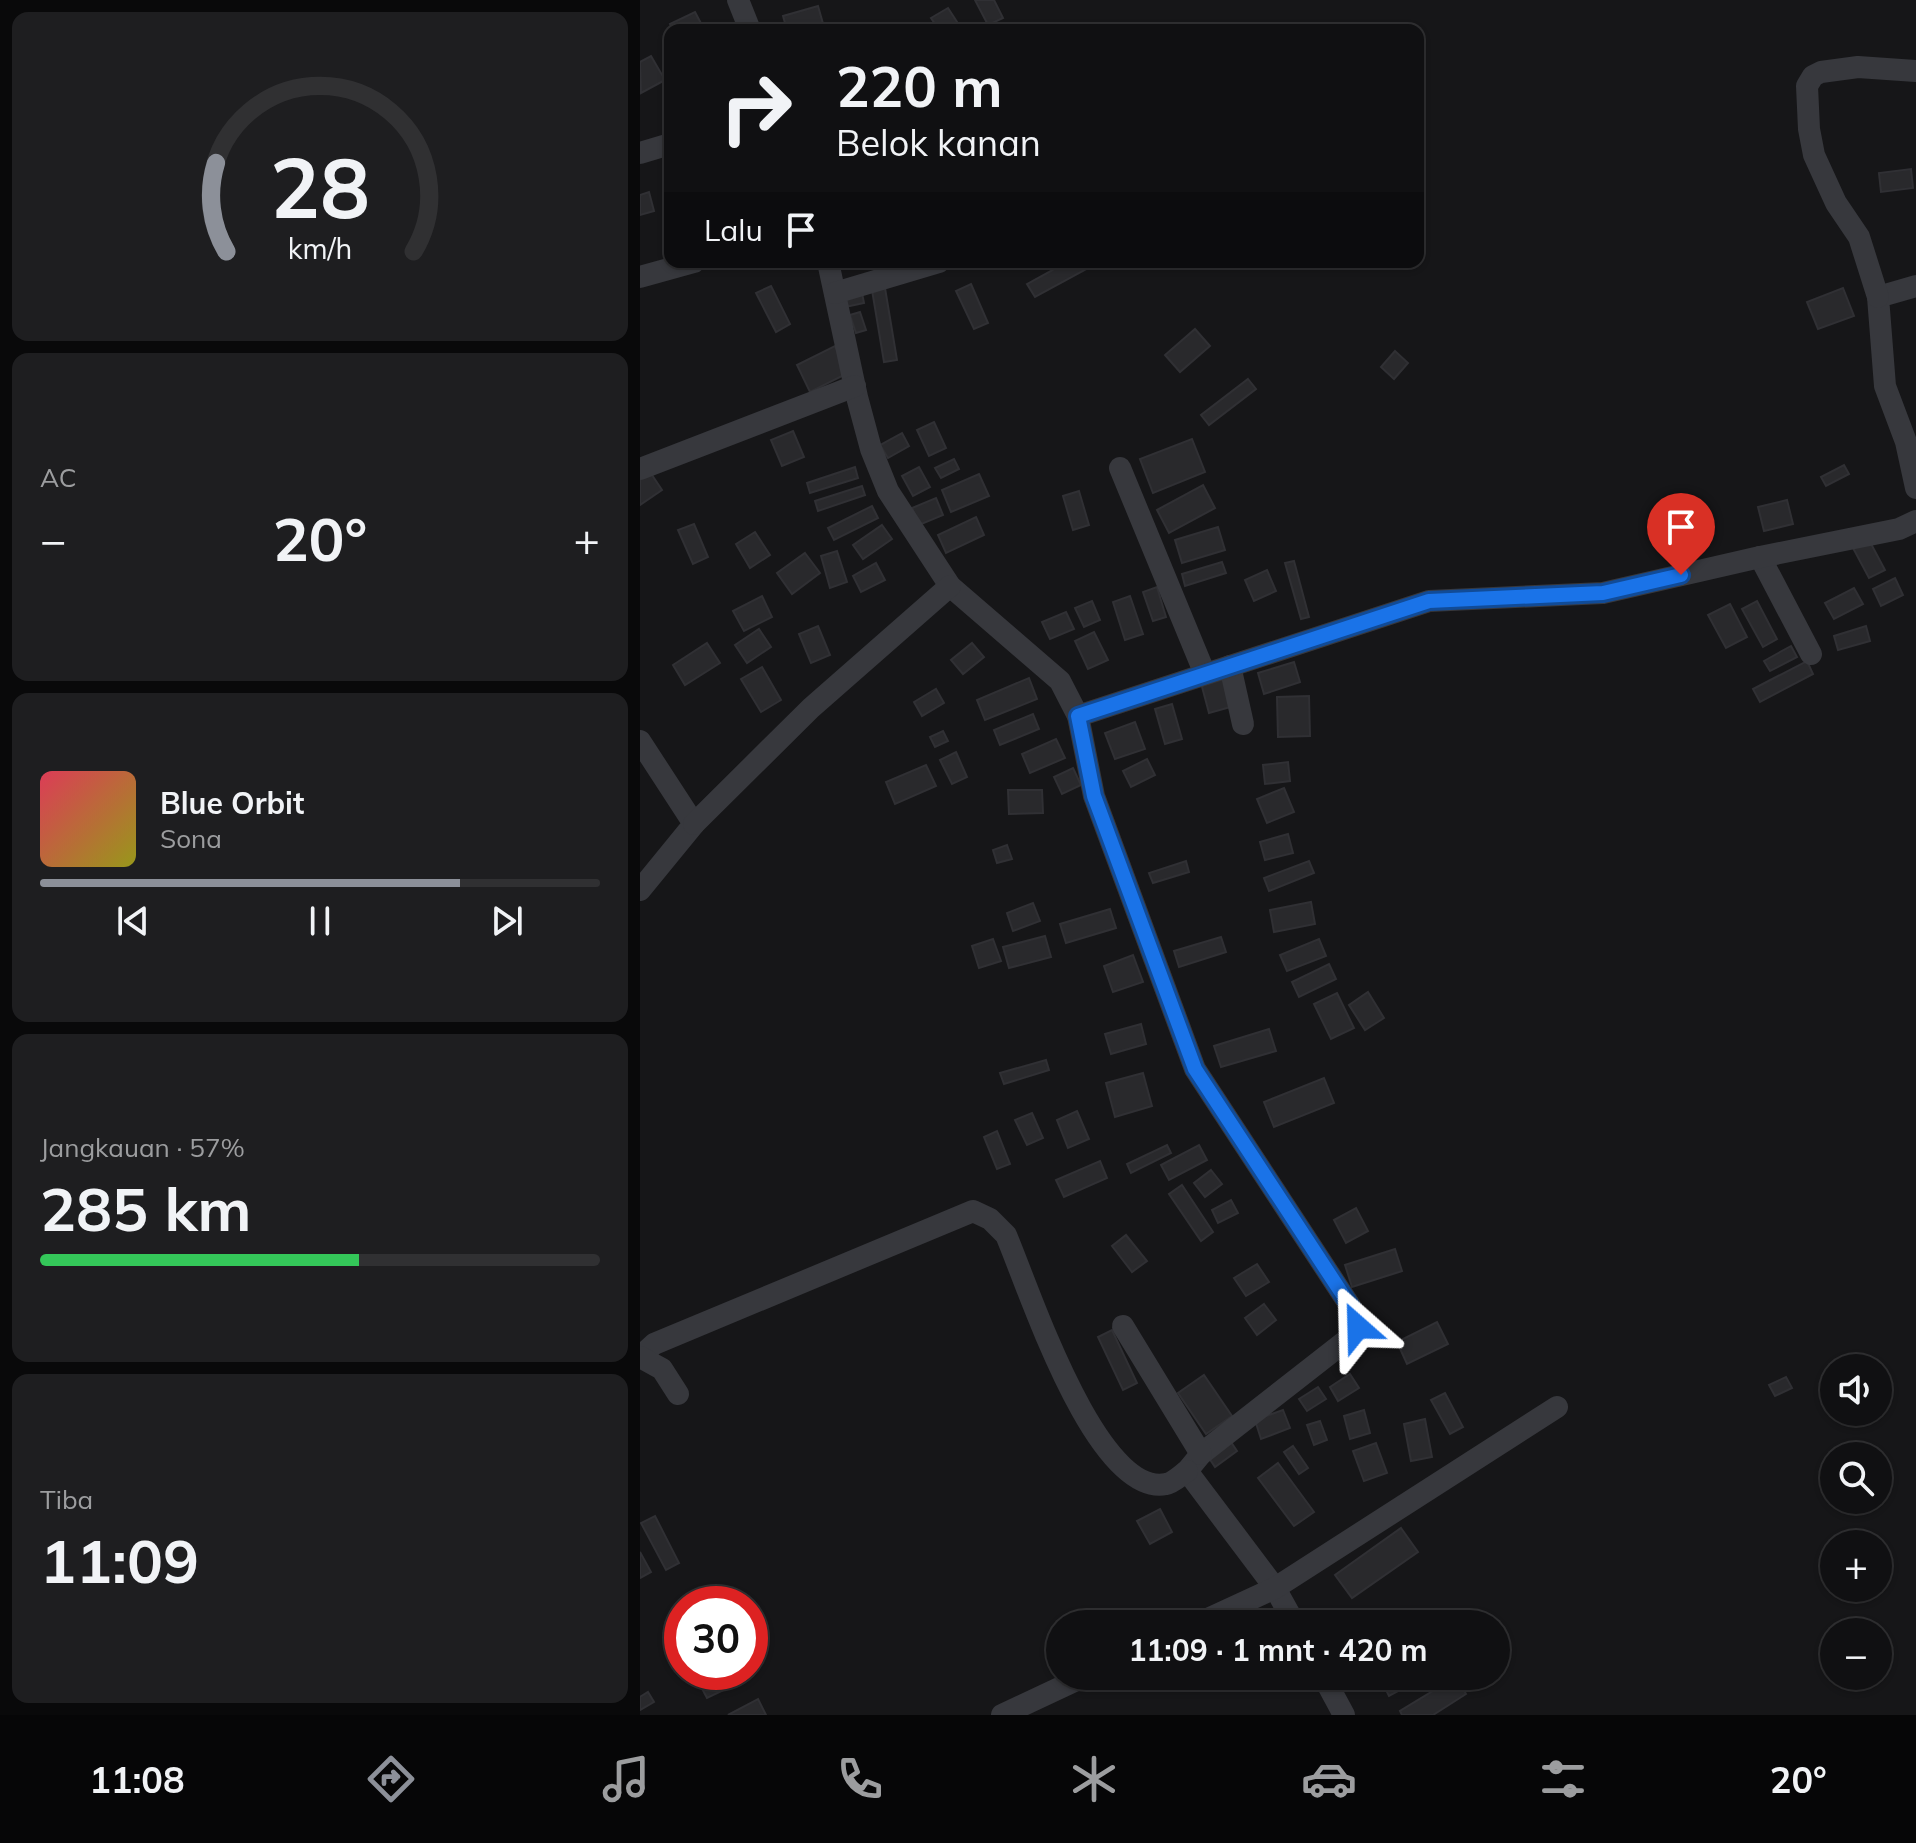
<!DOCTYPE html>
<html lang="id">
<meta charset="utf-8">
<style>
:root{--surface:#101012;--page:#1e1e20;--text:#f1f3f6;--muted:#9c9d9f;--line:#303032;--accent:#8c9099}
body{margin:0;font-family:Mulish,sans-serif;background:var(--page);color:var(--text);height:100vh;display:flex;flex-direction:column;font-size:30px;white-space:nowrap}
*{box-sizing:border-box;margin:0}
p{font-size:26px;color:var(--muted)}
.icon{flex:none;width:44px;height:44px;fill:none;stroke:currentColor;stroke-width:2;stroke-linecap:round;stroke-linejoin:round}
.map{position:relative;flex:1;overflow:hidden}
.panel{display:flex;flex-direction:column;gap:12px;padding:12px;background:#09090a;width:640px}
.panel>*{flex:none}
.top-card{position:absolute;left:24px;top:24px;width:760px;height:244px;border-radius:16px;box-shadow:0 2px 6px #0004,0 0 0 2px var(--line);background:#101012;color:var(--text);overflow:hidden}
.controls{position:absolute;left:1180px;top:1354px;display:grid;gap:16px}
.controls a{display:grid;place-items:center;width:72px;height:72px;border-radius:50%;background:var(--surface);box-shadow:0 2px 6px #0004,0 0 0 2px var(--line);font-size:40px}
.speed{position:absolute;left:24px;top:1586px;display:flex;gap:16px;font-size:40px;font-weight:700;text-align:center}
.speed>*{display:grid;place-content:center;width:104px;height:104px;border-radius:50%;background:var(--surface);box-shadow:0 2px 6px #0004,0 0 0 2px var(--line);line-height:1}
.speed .limit{border:12px solid #d22;background:#fff;color:#111}
.pin{position:absolute;display:grid;place-items:center;width:68px;height:68px;color:#fff;margin:-82px -34px;border-radius:50% 50% 50% 0;rotate:-45deg;box-shadow:0 0 8px #0007}
.pin .icon{rotate:45deg}
.me{position:absolute;width:88px;margin:-44px;rotate:335deg;stroke-linejoin:round;filter:drop-shadow(0 0 6px #0008)}
.turn{display:flex;align-items:center;gap:28px;height:168px;padding:0 40px;font-size:36px}
.turn .icon{width:104px;height:104px;stroke-width:2.5}
.turn b{display:block;font-size:56px;line-height:68px}
.then{display:flex;align-items:center;height:76px;padding:0 40px;background:#0003;gap:16px;font-size:30px}
.big{font-size:60px;font-weight:700;line-height:1.1}
.panel .tile{flex:1;display:flex;flex-direction:column;justify-content:center;gap:12px;min-width:0;padding:0 28px;border-radius:16px;background:var(--page)}
.panel .dial{align-items:center;gap:0}
.dial svg{height:208px;overflow:visible;fill:none;stroke:var(--line);stroke-width:7;stroke-linecap:round;text-anchor:middle}
.dial text{fill:var(--text);stroke:none}
.song{display:flex;align-items:center;gap:24px}
.cover{width:96px;height:96px;border-radius:12px;background:linear-gradient(135deg,hsl(350 70% 55%),hsl(60 70% 35%))}
.played{height:8px;border-radius:4px;background:linear-gradient(90deg,var(--accent) 75%,var(--line) 75%)}
.keys{display:flex;justify-content:space-around;direction:ltr}
.heat{display:flex;justify-content:space-between;align-items:center;font-size:44px;direction:ltr}
.charge{height:12px;border-radius:6px;background:linear-gradient(90deg,#34c759 57%,var(--line) 0)}
.trip{position:absolute;left:406px;top:1610px;width:464px;height:80px;border-radius:40px;background:var(--surface);box-shadow:0 2px 6px #0004,0 0 0 2px var(--line);font-weight:700;line-height:80px;text-align:center}
.tabs{display:flex;height:128px;justify-content:space-around;align-items:center;background:#060607;color:var(--muted)}
.tabs .icon{width:56px;height:56px}
.tabs .selected{color:var(--accent)}
.tabs b{font-size:36px;color:var(--text)}
main{display:flex;flex:1;min-height:0}
.map>svg:first-child{display:block}
</style>
<main>
<section class="panel">
<div class="tile dial"><svg viewBox="0 0 100 80">
<path d="M14 69A42 42 0 1 1 86 69"/>
<path d="M14 69A42 42 0 0 1 10 35" stroke="#8c9099"/>
<text x="50" y="56" font-size="32" font-weight="700">28</text>
<text x="50" y="72" font-size="11">km/h</text>
</svg></div>
<div class="tile"><p>AC</p>
<div class="heat"><a>−</a><b class="big">20°</b><a>+</a></div>
</div>
<div class="tile">
<div class="song"><i class="cover"></i><div><b>Blue Orbit</b><p>Sona</p></div></div>
<div class="played"></div>
<div class="keys"><svg class="icon" aria-label="previous" viewBox="0 0 24 24"><path d="M18 5L8 12l10 7zM5 5v14"/></svg><svg class="icon" aria-label="pause" viewBox="0 0 24 24"><path d="M8 5v14M16 5v14"/></svg><svg class="icon" aria-label="next" viewBox="0 0 24 24"><path d="M6 5l10 7-10 7zM19 5v14"/></svg></div>
</div>
<div class="tile"><p>Jangkauan · 57%</p><b class="big">285 km</b><div class="charge"></div></div>
<div class="tile"><p>Tiba</p><b class="big">11:09</b></div>
</section>
<div class="map">
<svg width="1276" height="1715" viewBox="0 0 1276 1715">
<rect width="100%" height="100%" fill="#161618"/>
<g fill="#29292c" stroke="#303034" stroke-width="2">
<polygon points="335,0 354,0 363,18 348,25"/>
<polygon points="178,6 184,27 175,30 147,30 143,16"/>
<polygon points="308,8 321,28 317,30 299,30 291,18"/>
<polygon points="55,12 64,29 33,30 30,24"/>
<polygon points="11,56 25,80 1,93 0,62"/>
<polygon points="1271,169 1273,188 1241,192 1239,173"/>
<polygon points="9,192 14,211 0,215 0,195"/>
<polygon points="427,262 452,262 454,265 395,297 387,284"/>
<polygon points="331,284 348,323 334,329 316,291"/>
<polygon points="131,286 150,324 136,332 116,293"/>
<polygon points="245,288 257,360 244,362 232,290"/>
<polygon points="1203,288 1214,316 1178,329 1167,302"/>
<polygon points="222,293 224,303 205,307 203,297"/>
<polygon points="220,312 226,330 216,333 210,315"/>
<polygon points="555,329 570,346 540,372 525,355"/>
<polygon points="195,346 208,373 170,392 157,365"/>
<polygon points="755,351 768,363 754,379 741,367"/>
<polygon points="608,379 616,389 569,425 561,415"/>
<polygon points="294,422 306,448 289,456 277,430"/>
<polygon points="153,431 164,457 142,466 131,440"/>
<polygon points="262,433 269,446 248,458 240,445"/>
<polygon points="552,439 565,472 513,493 500,459"/>
<polygon points="314,459 319,469 301,478 295,468"/>
<polygon points="1204,465 1209,474 1186,486 1181,477"/>
<polygon points="215,467 218,478 170,493 167,483"/>
<polygon points="279,467 290,487 273,496 262,476"/>
<polygon points="10,472 22,490 0,505 0,479"/>
<polygon points="339,474 349,496 311,512 302,490"/>
<polygon points="563,485 575,508 529,533 517,510"/>
<polygon points="222,486 225,495 178,511 175,501"/>
<polygon points="439,491 449,525 433,530 423,496"/>
<polygon points="296,498 303,515 279,525 272,508"/>
<polygon points="1147,500 1153,524 1124,531 1118,507"/>
<polygon points="232,506 238,518 194,540 188,528"/>
<polygon points="336,517 344,535 306,553 298,535"/>
<polygon points="54,524 68,557 53,564 38,530"/>
<polygon points="242,525 252,539 223,559 213,545"/>
<polygon points="578,527 585,550 542,563 535,540"/>
<polygon points="115,532 130,555 110,568 96,544"/>
<polygon points="1229,540 1245,570 1229,578 1213,548"/>
<polygon points="197,551 207,582 190,588 181,556"/>
<polygon points="165,553 180,573 152,594 137,573"/>
<polygon points="654,561 669,617 661,619 645,563"/>
<polygon points="582,562 586,573 545,586 542,574"/>
<polygon points="236,563 245,580 221,592 213,576"/>
<polygon points="627,570 636,591 614,601 605,580"/>
<polygon points="1255,578 1263,595 1241,606 1233,589"/>
<polygon points="517,587 526,617 513,621 503,592"/>
<polygon points="1214,588 1223,604 1194,619 1185,603"/>
<polygon points="122,596 132,617 104,631 93,611"/>
<polygon points="490,596 503,634 485,640 473,602"/>
<polygon points="452,601 460,620 444,627 435,608"/>
<polygon points="1117,601 1137,639 1123,647 1102,609"/>
<polygon points="1090,604 1107,637 1086,648 1068,615"/>
<polygon points="426,612 434,629 410,639 402,622"/>
<polygon points="178,626 190,655 171,663 159,634"/>
<polygon points="1226,626 1230,641 1198,650 1194,636"/>
<polygon points="119,629 131,647 107,663 95,645"/>
<polygon points="454,632 468,660 448,669 435,641"/>
<polygon points="67,643 80,663 45,685 33,665"/>
<polygon points="332,643 344,657 323,674 311,660"/>
<polygon points="1151,646 1157,657 1130,671 1124,661"/>
<polygon points="1167,661 1173,674 1120,702 1113,689"/>
<polygon points="654,662 660,682 624,694 618,673"/>
<polygon points="122,667 141,700 121,712 101,679"/>
<polygon points="587,677 594,706 569,713 561,683"/>
<polygon points="389,678 397,699 345,720 337,700"/>
<polygon points="296,689 304,703 282,716 274,702"/>
<polygon points="669,696 670,736 638,737 637,697"/>
<polygon points="532,704 542,739 525,744 515,709"/>
<polygon points="393,714 399,729 360,745 354,730"/>
<polygon points="495,722 505,749 475,759 465,733"/>
<polygon points="303,731 308,741 295,747 290,737"/>
<polygon points="416,739 425,758 390,773 382,754"/>
<polygon points="316,752 327,777 312,784 300,760"/>
<polygon points="507,759 515,775 491,787 483,771"/>
<polygon points="648,762 650,781 625,784 623,765"/>
<polygon points="286,765 296,786 255,804 246,782"/>
<polygon points="433,768 441,785 422,794 414,777"/>
<polygon points="644,788 654,812 627,823 617,799"/>
<polygon points="368,790 402,790 403,813 369,814"/>
<polygon points="648,834 653,853 625,860 620,842"/>
<polygon points="367,845 372,859 357,863 353,850"/>
<polygon points="546,861 549,872 513,883 509,873"/>
<polygon points="669,861 674,873 629,891 624,878"/>
<polygon points="671,902 675,924 634,932 630,910"/>
<polygon points="393,903 400,921 373,931 367,913"/>
<polygon points="470,909 476,928 426,943 420,924"/>
<polygon points="405,936 411,957 369,968 363,947"/>
<polygon points="581,937 586,952 539,967 534,951"/>
<polygon points="353,939 361,961 339,968 332,946"/>
<polygon points="679,939 686,956 647,971 640,955"/>
<polygon points="493,955 503,982 473,992 464,966"/>
<polygon points="689,964 696,979 659,997 652,982"/>
<polygon points="728,992 744,1018 725,1030 709,1005"/>
<polygon points="697,993 714,1028 691,1039 674,1004"/>
<polygon points="501,1024 506,1044 471,1054 465,1034"/>
<polygon points="629,1029 636,1051 581,1067 574,1046"/>
<polygon points="406,1060 409,1070 364,1084 360,1073"/>
<polygon points="503,1073 512,1106 475,1117 466,1083"/>
<polygon points="684,1078 694,1103 634,1127 624,1102"/>
<polygon points="437,1111 449,1139 428,1148 417,1120"/>
<polygon points="392,1113 403,1138 387,1145 375,1120"/>
<polygon points="357,1131 370,1164 357,1169 344,1137"/>
<polygon points="527,1145 531,1153 491,1173 487,1164"/>
<polygon points="559,1145 567,1160 529,1180 521,1165"/>
<polygon points="460,1161 467,1178 424,1197 416,1180"/>
<polygon points="571,1170 582,1184 565,1197 554,1183"/>
<polygon points="542,1185 573,1232 561,1241 529,1194"/>
<polygon points="591,1200 598,1213 578,1223 572,1210"/>
<polygon points="716,1208 728,1231 706,1243 694,1220"/>
<polygon points="486,1235 507,1261 492,1272 472,1246"/>
<polygon points="755,1249 762,1271 712,1287 705,1265"/>
<polygon points="617,1264 629,1282 606,1296 594,1278"/>
<polygon points="624,1304 636,1320 617,1335 605,1318"/>
<polygon points="797,1322 808,1344 767,1364 757,1342"/>
<polygon points="472,1330 497,1383 483,1390 458,1337"/>
<polygon points="710,1374 719,1388 698,1401 690,1387"/>
<polygon points="564,1375 592,1416 566,1434 538,1393"/>
<polygon points="1146,1377 1152,1388 1135,1396 1129,1385"/>
<polygon points="678,1387 686,1399 667,1411 659,1399"/>
<polygon points="805,1393 823,1427 810,1434 791,1400"/>
<polygon points="643,1410 650,1428 621,1439 615,1420"/>
<polygon points="724,1410 730,1433 710,1439 704,1416"/>
<polygon points="785,1419 792,1457 771,1461 764,1424"/>
<polygon points="680,1421 687,1440 674,1445 667,1425"/>
<polygon points="587,1436 597,1451 575,1467 565,1452"/>
<polygon points="736,1443 747,1473 724,1481 713,1451"/>
<polygon points="653,1446 668,1468 659,1474 644,1452"/>
<polygon points="638,1463 674,1512 654,1526 618,1478"/>
<polygon points="520,1509 532,1532 510,1544 497,1521"/>
<polygon points="15,1516 39,1563 26,1570 1,1523"/>
<polygon points="761,1528 778,1552 712,1598 695,1575"/>
<polygon points="0,1552 11,1572 0,1578"/>
<polygon points="42,1627 42,1652 40,1653 30,1634"/>
<polygon points="80,1672 84,1672 92,1686 67,1698 59,1683"/>
<polygon points="759,1676 786,1676 749,1696 743,1684"/>
<polygon points="816,1677 826,1694 793,1715 762,1715 760,1711"/>
<polygon points="8,1692 14,1702 0,1710 0,1697"/>
<polygon points="118,1699 126,1715 88,1715"/>
</g>
<g fill="none" stroke-linecap="round" stroke-linejoin="round">
<g stroke="#37383d" stroke-width="22">
<polyline points="98,0 110,30"/>
<polyline points="0,153 30,144"/>
<polyline points="188,262 217,397 231,449 248,491 310,586 420,681 438,716 454,796 555,1069 718,1318 718,1327 712,1336 561,1454 547,1471 635,1588 655,1624"/>
<polyline points="0,277 54,262"/>
<polyline points="1276,286 1238,297 1245,386 1266,442 1276,488"/>
<polyline points="195,293 299,262"/>
<polyline points="1238,297 1219,237 1196,203 1174,155 1169,129 1167,86 1173,76 1181,72 1218,67 1276,71"/>
<polyline points="480,468 565,674"/>
<polyline points="0,469 215,386"/>
<polyline points="1120,557 1171,654"/>
<polyline points="590,666 603,724"/>
<polyline points="438,716 789,601 963,593 1120,557 1259,529 1276,521"/>
<polyline points="0,741 54,824 0,890"/>
<polyline points="54,824 171,708 310,586"/>
<polyline points="483,1326 561,1454"/>
<path d="M0 1357 14 1344 333 1211 350 1219 366 1235C388 1286 456 1498 526 1484 533 1483 541 1475 547 1471"/>
<polyline points="0,1357 22,1369 38,1394"/>
<polyline points="557,1624 635,1588 917,1407"/>
<polyline points="683,1676 704,1715"/>
<polyline points="362,1715 445,1676"/>
</g>
</g>
<g fill="none" stroke-linecap="round" stroke-linejoin="round">
<defs>
<polyline id="route" points="718,1327 718,1318 555,1069 454,796 438,716 789,601 963,593 1041,575"/>
</defs>
<use href="#route" stroke="#114b97" stroke-width="20"/>
<use href="#route" stroke="#1a73e8" stroke-width="14"/>
</g>
</svg>
<div class="controls">
<a><svg class="icon" aria-label="sound" viewBox="0 0 24 24"><path d="M4 9h4l5-4v14l-5-4H4zM17 9q2 3 0 6"/></svg></a>
<a><svg class="icon" aria-label="search" viewBox="0 0 24 24"><circle cx="10" cy="10" r="6"/><path d="M15 15l6 6"/></svg></a>
<a>+</a>
<a>−</a>
</div>
<div class="speed"><div class="limit">30</div></div>
<div class="pin" style="left:1041px;top:575px;background:#d93025"><svg class="icon" aria-label="arrive" viewBox="0 0 24 24"><path d="M6 21V4h12l-3 4 3 4H6"/></svg></div>
<svg class="me" style="left:718px;top:1327px" viewBox="-20 -20 40 40"><path d="M0-17L14 15 0 8-14 15z" fill="#1a73e8" stroke="#fff" stroke-width="4"/></svg>
<div class="trip">11:09 · 1 mnt · 420 m</div>
<div class="top-card">
<div class="turn"><svg class="icon" aria-label="right" viewBox="0 0 24 24"><path d="M7 20v-9h11M14 6l5 5-5 5"/></svg><div><b>220 m</b>Belok kanan</div></div>
<div class="then">Lalu<svg class="icon" aria-label="arrive" viewBox="0 0 24 24"><path d="M6 21V4h12l-3 4 3 4H6"/></svg></div>
</div>
</div>
</main>
<nav class="tabs">
<b>11:08</b>
<svg class="icon selected" aria-label="directions" viewBox="0 0 24 24"><path d="M12 3l9 9-9 9-9-9zM9 14v-3h6M13 9l2 2-2 2"/></svg>
<svg class="icon" aria-label="music" viewBox="0 0 24 24"><path d="M9 18V5l10-2v13"/><circle cx="6" cy="18" r="3"/><circle cx="16" cy="16" r="3"/></svg>
<svg class="icon" aria-label="phone" viewBox="0 0 24 24"><path d="M5 4h4l2 5-3 2q2 4 5 5l2-3 5 2v4C11 20 4 13 5 4z"/></svg>
<svg class="icon" aria-label="climate" viewBox="0 0 24 24"><path d="M12 3v18M4 7l16 10M4 17L20 7"/></svg>
<svg class="icon" aria-label="car" viewBox="0 0 24 24"><path d="M5 17H2v-5l4-1 3-4h7l3 4 3 1v5h-3M9 17h6M6 11h13"/><circle cx="7" cy="17" r="2"/><circle cx="17" cy="17" r="2"/></svg>
<svg class="icon" aria-label="filters" viewBox="0 0 24 24"><path d="M4 7h16M4 17h16"/><circle cx="9" cy="7" r="2"/><circle cx="15" cy="17" r="2"/></svg>
<b>20°</b>
</nav>
